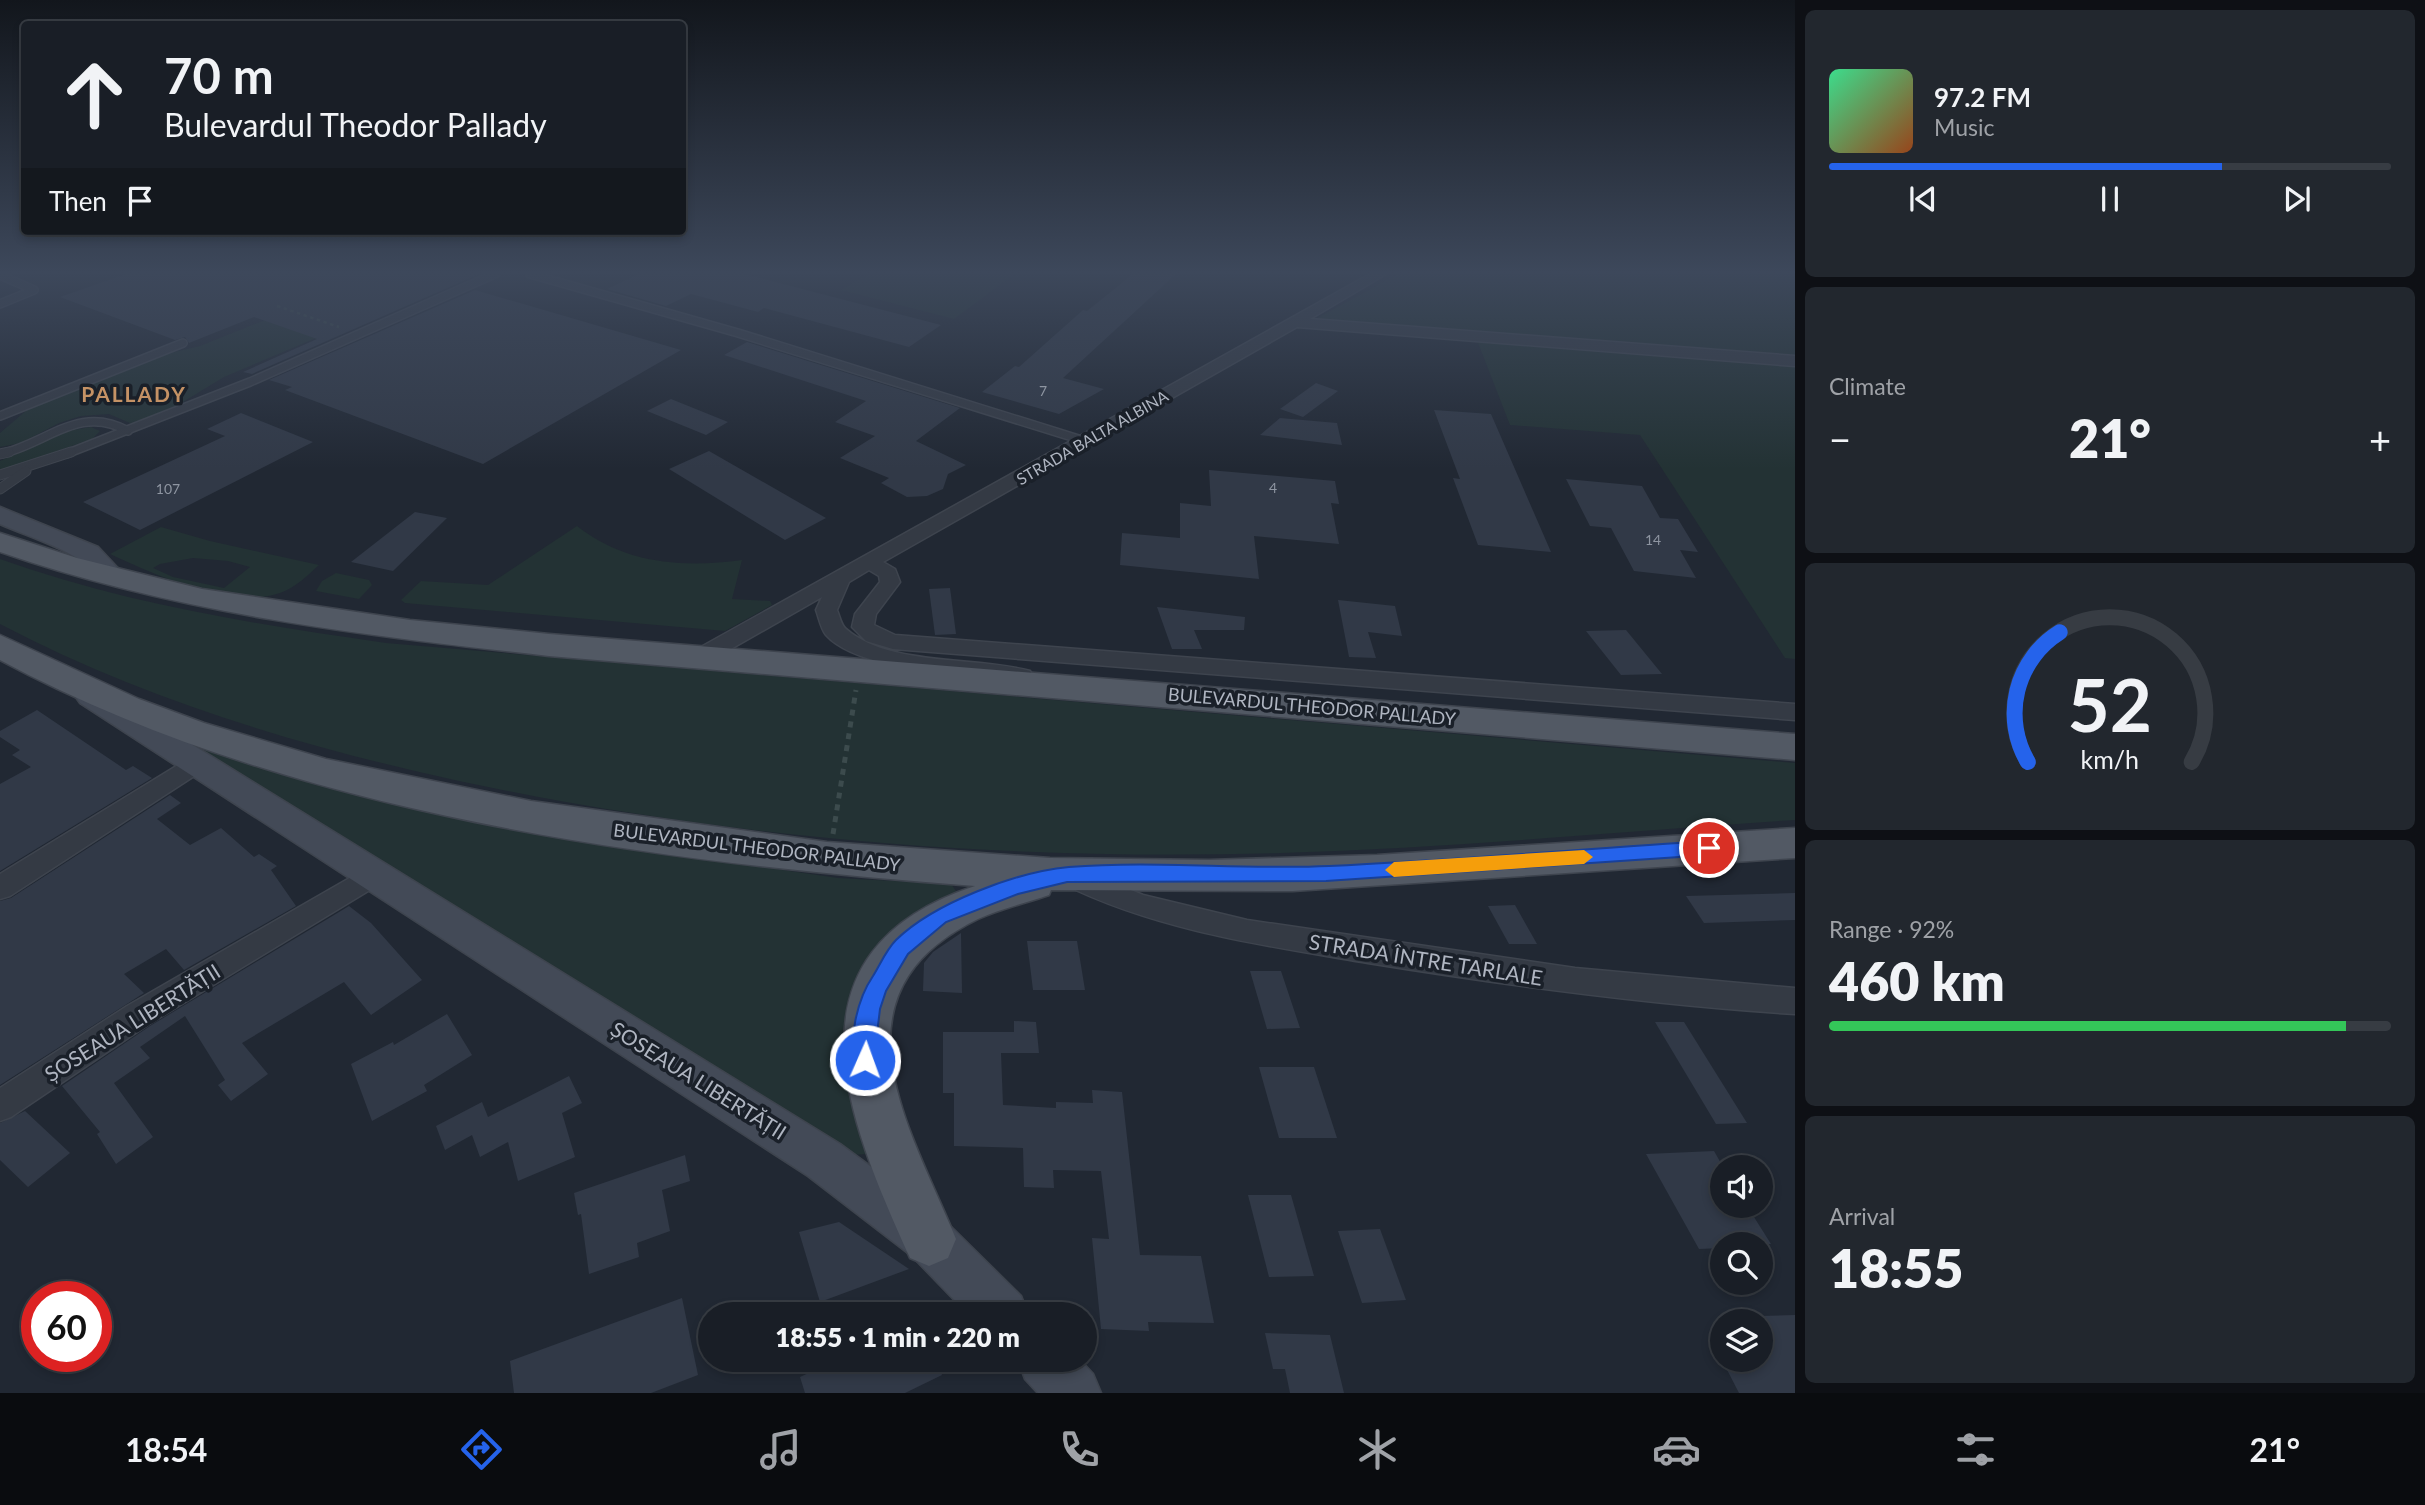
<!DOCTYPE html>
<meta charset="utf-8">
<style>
:root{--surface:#191e26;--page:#22272e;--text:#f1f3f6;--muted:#9fa2a7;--line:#373c43;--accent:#2563eb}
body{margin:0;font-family:Lato,sans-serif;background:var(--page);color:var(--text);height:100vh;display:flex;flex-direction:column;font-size:26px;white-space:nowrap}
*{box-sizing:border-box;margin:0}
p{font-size:23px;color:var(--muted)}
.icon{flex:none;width:38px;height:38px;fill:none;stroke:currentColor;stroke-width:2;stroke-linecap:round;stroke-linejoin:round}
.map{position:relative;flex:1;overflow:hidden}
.panel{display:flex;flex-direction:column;gap:10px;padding:10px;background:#0e1015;width:630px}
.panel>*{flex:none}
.top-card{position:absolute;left:21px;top:21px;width:665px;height:214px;border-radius:7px;box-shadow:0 4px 10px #0003,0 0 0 2px var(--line);background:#191e26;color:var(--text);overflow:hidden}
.fabs{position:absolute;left:1710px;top:1155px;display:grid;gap:14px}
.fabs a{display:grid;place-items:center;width:63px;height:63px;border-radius:50%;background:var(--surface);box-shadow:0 4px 10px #0003,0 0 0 2px var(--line);font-size:35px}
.speed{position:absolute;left:21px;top:1281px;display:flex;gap:14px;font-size:35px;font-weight:700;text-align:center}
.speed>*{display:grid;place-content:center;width:91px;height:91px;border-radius:50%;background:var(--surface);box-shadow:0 4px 10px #0003,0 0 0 2px var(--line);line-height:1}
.speed .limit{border:10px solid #d22;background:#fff;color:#111}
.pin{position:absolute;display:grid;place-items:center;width:60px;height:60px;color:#fff;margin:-30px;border:4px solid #fff;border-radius:50%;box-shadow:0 2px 7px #0007}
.me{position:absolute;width:77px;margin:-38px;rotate:2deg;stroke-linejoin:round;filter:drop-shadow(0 0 5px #0008)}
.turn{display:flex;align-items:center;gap:24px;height:147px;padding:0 28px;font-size:32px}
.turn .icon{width:91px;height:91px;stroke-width:2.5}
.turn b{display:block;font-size:49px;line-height:60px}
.then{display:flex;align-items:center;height:66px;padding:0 28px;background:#0003;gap:14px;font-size:26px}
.big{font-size:52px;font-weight:800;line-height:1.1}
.panel .widget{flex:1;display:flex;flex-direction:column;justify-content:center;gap:10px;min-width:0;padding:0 24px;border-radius:10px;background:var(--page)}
.panel .dial{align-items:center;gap:0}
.dial svg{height:182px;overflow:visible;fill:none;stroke:var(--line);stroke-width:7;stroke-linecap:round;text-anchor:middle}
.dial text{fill:var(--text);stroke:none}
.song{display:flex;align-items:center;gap:21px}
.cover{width:84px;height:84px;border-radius:10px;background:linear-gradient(135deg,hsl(150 70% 55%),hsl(20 70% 35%))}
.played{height:7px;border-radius:4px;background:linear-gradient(90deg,var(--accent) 70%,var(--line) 70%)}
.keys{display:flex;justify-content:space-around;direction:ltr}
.heat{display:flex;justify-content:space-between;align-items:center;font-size:38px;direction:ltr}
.charge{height:10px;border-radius:5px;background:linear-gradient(90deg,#34c759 92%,var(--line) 0)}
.trip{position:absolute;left:698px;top:1302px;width:399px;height:70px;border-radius:35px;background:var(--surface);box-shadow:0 4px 10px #0003,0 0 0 2px var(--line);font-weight:800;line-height:70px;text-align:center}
.dock{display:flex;height:112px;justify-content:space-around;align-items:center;background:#0a0c0f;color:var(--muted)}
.dock .icon{width:49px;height:49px}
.dock .selected{color:var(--accent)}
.dock b{font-size:32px;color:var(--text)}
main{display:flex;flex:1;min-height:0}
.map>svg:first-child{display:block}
</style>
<main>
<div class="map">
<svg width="1795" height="1393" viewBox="0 0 1795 1393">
<rect width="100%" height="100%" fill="#212833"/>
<g fill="#233234" fill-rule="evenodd">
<polygon points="868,274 1012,274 1013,275 954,319 841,290"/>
<polygon points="1398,274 1795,274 1795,659 1785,658 1640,435 1510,425 1477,340 1301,327"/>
<polygon points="285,312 335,330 224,377 173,408 141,422 130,423 109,414 81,416 59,423 21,443 0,447 0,433 27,410 43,403 170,353 200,346"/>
<polygon points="91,427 100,431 92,439 0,471 0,461 67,431"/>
<path d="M577 526C625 564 683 568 742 560L732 599 770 601 772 605 725 631 405 603 401 600 421 581 488 585Z"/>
<path d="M161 527 210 541 319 565C308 575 295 588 280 593 232 610 153 574 110 554ZM193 558 228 561 250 567 224 588 173 577 153 568 160 564Z"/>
<path d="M0 559C126 604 254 624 386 643L1795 763V820C1624 831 1453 848 1281 853 1006 861 729 839 459 781 300 746 145 700 0 624Z"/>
<polygon points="336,573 369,580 372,585 359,599 316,591 322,581"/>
<polygon points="184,743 309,781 594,843 838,878 951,884 956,891 951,898 890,937 867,1154 850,1155"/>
</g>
<g fill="#313947">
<polygon points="126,274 479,274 252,374 243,372 317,339 254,317 189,343 185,337 175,340 60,297"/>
<polygon points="639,274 745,274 941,325 909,347 764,308 758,312 691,294 666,306 607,289"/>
<polygon points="1133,274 1176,274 1063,378 1104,389 1059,414 982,392 1015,366 1019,367 1083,310 1087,311"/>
<polygon points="475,290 681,350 483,464 285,390 292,387 269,380"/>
<polygon points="747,342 960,408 916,441 966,465 948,474 943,489 927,496 907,497 881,483 889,478 840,458 875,436 835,422 866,401 724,355"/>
<polygon points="1316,383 1338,391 1303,417 1280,409"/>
<polygon points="671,399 728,422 706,435 647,411"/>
<polygon points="1434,410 1491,414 1551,552 1478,545 1453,478 1460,479"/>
<polygon points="241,413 313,442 140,530 83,502 225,436 207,429"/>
<polygon points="1280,418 1337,423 1342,445 1260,435"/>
<polygon points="709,451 826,518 785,540 669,469"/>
<polygon points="1209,470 1335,481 1339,504 1331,503 1339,544 1254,536 1259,579 1120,565 1122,533 1180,538 1180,503 1211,506"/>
<polygon points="1566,479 1642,486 1660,518 1678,519 1698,552 1680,550 1696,578 1634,571 1611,528 1590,526"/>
<polygon points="415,512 447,518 393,571 351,562"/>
<polygon points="950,588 956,634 935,635 929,589"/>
<polygon points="1338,600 1395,606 1402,636 1368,632 1376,658 1349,657"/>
<polygon points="1157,607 1245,617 1244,630 1194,630 1202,649 1172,649"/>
<polygon points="1626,630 1662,674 1621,675 1586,631"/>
<polygon points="37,710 126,770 133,766 152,778 0,871 0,784 31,767 12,755 20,750 0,737 0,731"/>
<polygon points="170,795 181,803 157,819 190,845 221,828 254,857 259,854 277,866 271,870 296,906 184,970 166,949 124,974 144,993 0,1085 0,901 11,898"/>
<polygon points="1795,893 1795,920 1765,921 1704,923 1686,896"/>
<polygon points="1515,905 1537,944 1509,944 1488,906"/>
<polygon points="349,906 371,923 422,980 371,1015 344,982 242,1043 268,1074 231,1101 218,1085 225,1080 185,1016 140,1047 150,1058 114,1083 153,1137 116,1164 97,1134 100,1132 62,1086 150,1026"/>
<polygon points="961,933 962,993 923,991 924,963 933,952"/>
<polygon points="1027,941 1077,941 1085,990 1033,990"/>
<polygon points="1250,971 1281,971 1300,1028 1267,1029"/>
<polygon points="447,1014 472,1055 424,1085 427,1091 372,1121 351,1064 393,1042 394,1045"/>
<polygon points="1014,1021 1036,1022 1039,1053 1001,1053 1003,1105 1056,1108 1056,1102 1093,1103 1092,1090 1122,1092 1140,1255 1201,1256 1214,1323 1148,1322 1149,1331 1101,1329 1092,1238 1109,1239 1101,1171 1053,1170 1054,1188 1024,1187 1023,1148 954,1146 954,1093 943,1093 943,1032 1014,1032"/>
<polygon points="1655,1022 1684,1022 1747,1123 1716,1124"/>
<polygon points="1259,1067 1314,1067 1337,1138 1279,1138"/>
<polygon points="569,1076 582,1103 562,1113 575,1157 518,1181 508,1142 480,1157 472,1135 445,1150 436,1126 482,1102 488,1117"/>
<polygon points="25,1111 70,1153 28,1187 0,1160 0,1123"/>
<polygon points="1714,1151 1722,1165 1722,1206 1747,1206 1771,1244 1722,1244 1722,1248 1699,1249 1646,1154"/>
<polygon points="685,1155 690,1181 662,1190 670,1231 637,1243 639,1257 589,1274 581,1214 578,1215 574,1193"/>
<polygon points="1248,1195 1291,1195 1314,1276 1269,1277"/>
<polygon points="839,1222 909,1269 820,1302 799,1232"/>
<polygon points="1380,1229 1406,1300 1362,1303 1338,1231"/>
<polygon points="682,1298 698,1375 651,1393 514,1393 510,1361"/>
<polygon points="1795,1315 1795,1393 1739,1393 1722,1360 1760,1360 1760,1316"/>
<polygon points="1265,1333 1330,1335 1344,1393 1290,1393 1285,1369 1273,1369"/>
<polygon points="837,1360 936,1360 942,1375 905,1393 805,1393 800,1377"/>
</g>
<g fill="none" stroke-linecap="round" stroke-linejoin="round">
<defs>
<g id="lane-far1">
<polyline points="530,274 738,333 1085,441"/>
<polyline points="0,275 34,290 0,304"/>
<polyline points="0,416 183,343"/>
<path d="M1 454C48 443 79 404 128 431"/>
<polyline points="66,454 250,382 495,274"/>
</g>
<g id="lane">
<polyline points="0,454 9,452"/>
<polyline points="0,475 71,452"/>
<polyline points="0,489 26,471"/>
</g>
<g id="street">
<path d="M1370 274H1386L1310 319 1795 356V366L1297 327 883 562 895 569 900 582 876 614 874 625 895 635 1795 704V720L893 649 866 641 852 627 855 614 880 582 879 576 869 570 849 582 837 610C840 617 841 625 846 629 890 667 976 656 1030 671L1033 676 1030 681 1022 683C974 675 859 672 826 635 821 629 819 618 816 610L822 597 708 662H692L689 657 692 652Z"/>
<polygon points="196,754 205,757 208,763 205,769 10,896 0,899 0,874"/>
<polygon points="374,864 383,868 387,875 383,882 149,1024 11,1117 0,1121 0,1088 127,1006"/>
<path d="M1070 865 1143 895 1247 920 1575 968 1795 988V1014C1652 1005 1510 986 1368 963 1262 945 1158 931 1061 883L1057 876 1061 869Z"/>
</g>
<g id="secondary">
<path d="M0 507 98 547 126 577 122 583C98 589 94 569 77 558 54 544 25 535 0 524Z"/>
<polygon points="91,685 102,689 840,1144 946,1222 1021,1296 1028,1314 968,1314 912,1256 808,1176 80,703 75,696 80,689"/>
<polygon points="1018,1360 1080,1360 1093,1374 1101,1393 1038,1393 1025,1379"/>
</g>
<g id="primary">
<path d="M0 533 77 558 202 589 410 620 549 634 1795 734V760L549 656C362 635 178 614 0 552Z"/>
<path d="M0 635 139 699 204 723 326 759 531 801 827 842 1050 858 1209 860 1377 855 1795 828V858L1293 891 1051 890 1049 895C1026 903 1000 909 978 919 824 994 910 1127 956 1239L948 1258 929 1266 910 1258C847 1119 776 952 975 886 652 862 287 814 0 660Z"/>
</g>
</defs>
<use href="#lane-far1" stroke="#3e444e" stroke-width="10"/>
<use href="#lane" stroke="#3e444e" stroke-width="11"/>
<use href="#street" stroke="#3e444e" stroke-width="3"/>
<use href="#secondary" stroke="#3e444e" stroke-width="3"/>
<use href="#primary" stroke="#3e444e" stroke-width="3"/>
<polyline stroke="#3c4b4d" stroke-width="2.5" stroke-dasharray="3.5 3.5" stroke-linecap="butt" points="277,306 339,327"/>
<polyline stroke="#3c4b4d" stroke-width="5" stroke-dasharray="6 6" stroke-linecap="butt" points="833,834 856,690"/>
<use href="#lane-far1" stroke="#343a44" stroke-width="7"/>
<use href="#lane" stroke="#343a44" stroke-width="9"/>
<use href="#street" fill="#343a44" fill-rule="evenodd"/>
<use href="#secondary" fill="#434a57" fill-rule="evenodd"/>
<use href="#primary" fill="#525964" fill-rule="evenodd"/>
</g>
<linearGradient id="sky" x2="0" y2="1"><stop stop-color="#12161c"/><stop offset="0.58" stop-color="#3d485b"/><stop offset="1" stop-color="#3d485b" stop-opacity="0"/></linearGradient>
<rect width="1795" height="469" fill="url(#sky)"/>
<path fill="#2563eb" stroke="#184099" stroke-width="2" d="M1709 841 1718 848 1709 855 1326 881 1067 882 1018 894 946 922 908 954 886 991 880 1009 873 1067 865 1070 858 1067C846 1042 858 998 873 976 880 965 886 950 896 940 934 903 1016 872 1069 867 1155 860 1242 870 1329 866 1455 860 1582 849 1709 841Z"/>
<polygon fill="#f59e0b" points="1584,850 1593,857 1584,864 1394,877 1385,870 1394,862"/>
<g text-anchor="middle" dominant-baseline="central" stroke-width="7" stroke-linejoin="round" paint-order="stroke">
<g font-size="14" fill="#8e95a1">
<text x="1043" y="390">7</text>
<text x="1273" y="487">4</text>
<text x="168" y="488">107</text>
<text x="1653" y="539">14</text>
</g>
<g font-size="16" fill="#afb5c1" stroke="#1a2029">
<text transform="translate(1092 437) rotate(-30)">STRADA BALTA ALBINA</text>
</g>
<g font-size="18" fill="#afb5c1" stroke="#1a2029">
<text transform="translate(1312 706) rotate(5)">BULEVARDUL THEODOR PALLADY</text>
<text transform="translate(757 847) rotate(7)">BULEVARDUL THEODOR PALLADY</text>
</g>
<g font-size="21" font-weight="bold" letter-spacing="2" fill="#c59265" stroke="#1a2029">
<text x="134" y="393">PALLADY</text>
</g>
<g font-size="21" fill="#afb5c1" stroke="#1a2029">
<text transform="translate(1426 959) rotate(9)">STRADA ÎNTRE TARLALE</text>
<text transform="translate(132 1022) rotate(-32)">ȘOSEAUA LIBERTĂȚII</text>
<text transform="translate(699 1080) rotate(32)">ȘOSEAUA LIBERTĂȚII</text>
</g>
</g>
</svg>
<div class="fabs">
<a><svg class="icon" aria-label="sound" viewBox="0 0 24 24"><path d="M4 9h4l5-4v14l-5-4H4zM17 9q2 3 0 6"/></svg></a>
<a><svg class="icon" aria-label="search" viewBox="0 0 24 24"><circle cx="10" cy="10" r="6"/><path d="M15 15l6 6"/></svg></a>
<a><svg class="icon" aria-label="layers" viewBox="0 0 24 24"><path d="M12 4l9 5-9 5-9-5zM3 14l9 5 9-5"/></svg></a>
</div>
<div class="speed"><div class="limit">60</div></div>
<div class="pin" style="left:1709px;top:848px;background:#d93025"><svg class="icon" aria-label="arrive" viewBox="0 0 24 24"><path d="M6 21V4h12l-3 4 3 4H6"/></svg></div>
<svg class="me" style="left:865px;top:1060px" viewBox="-20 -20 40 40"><circle r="17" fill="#2563eb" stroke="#fff" stroke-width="3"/><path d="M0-11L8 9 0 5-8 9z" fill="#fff"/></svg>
<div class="trip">18:55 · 1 min · 220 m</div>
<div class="top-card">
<div class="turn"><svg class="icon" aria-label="ahead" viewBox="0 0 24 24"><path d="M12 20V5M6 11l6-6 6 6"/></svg><div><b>70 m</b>Bulevardul Theodor Pallady</div></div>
<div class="then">Then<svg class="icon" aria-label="arrive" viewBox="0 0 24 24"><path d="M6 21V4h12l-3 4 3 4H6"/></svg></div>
</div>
</div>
<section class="panel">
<div class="widget">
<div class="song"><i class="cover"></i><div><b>97.2 FM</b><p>Music</p></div></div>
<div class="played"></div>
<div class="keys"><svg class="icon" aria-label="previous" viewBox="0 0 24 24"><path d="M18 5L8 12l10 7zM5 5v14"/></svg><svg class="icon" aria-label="pause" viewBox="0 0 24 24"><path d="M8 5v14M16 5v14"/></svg><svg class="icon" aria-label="next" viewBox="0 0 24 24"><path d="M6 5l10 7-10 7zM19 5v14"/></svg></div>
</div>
<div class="widget"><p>Climate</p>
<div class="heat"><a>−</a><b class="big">21°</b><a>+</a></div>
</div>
<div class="widget dial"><svg viewBox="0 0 100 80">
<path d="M14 69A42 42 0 1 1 86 69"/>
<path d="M14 69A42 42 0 0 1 28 12" stroke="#2563eb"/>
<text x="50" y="56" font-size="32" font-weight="700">52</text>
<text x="50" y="72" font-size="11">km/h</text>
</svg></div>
<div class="widget"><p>Range · 92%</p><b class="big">460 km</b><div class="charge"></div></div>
<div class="widget"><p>Arrival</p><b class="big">18:55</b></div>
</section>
</main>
<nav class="dock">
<b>18:54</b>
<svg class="icon selected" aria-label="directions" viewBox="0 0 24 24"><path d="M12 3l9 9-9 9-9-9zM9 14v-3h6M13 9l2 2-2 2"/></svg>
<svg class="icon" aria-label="music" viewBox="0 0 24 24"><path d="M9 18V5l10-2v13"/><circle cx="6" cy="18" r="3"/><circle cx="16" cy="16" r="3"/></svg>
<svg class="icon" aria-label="phone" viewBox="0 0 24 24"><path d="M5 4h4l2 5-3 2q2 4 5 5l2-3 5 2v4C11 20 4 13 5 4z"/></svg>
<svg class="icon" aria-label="climate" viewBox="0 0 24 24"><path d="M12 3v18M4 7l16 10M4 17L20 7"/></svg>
<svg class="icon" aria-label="car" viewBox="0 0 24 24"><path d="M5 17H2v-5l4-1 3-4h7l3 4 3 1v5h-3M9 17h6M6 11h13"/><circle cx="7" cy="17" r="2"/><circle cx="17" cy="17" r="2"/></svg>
<svg class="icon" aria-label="filters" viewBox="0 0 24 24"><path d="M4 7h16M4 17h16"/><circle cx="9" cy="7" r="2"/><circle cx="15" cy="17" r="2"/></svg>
<b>21°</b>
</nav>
